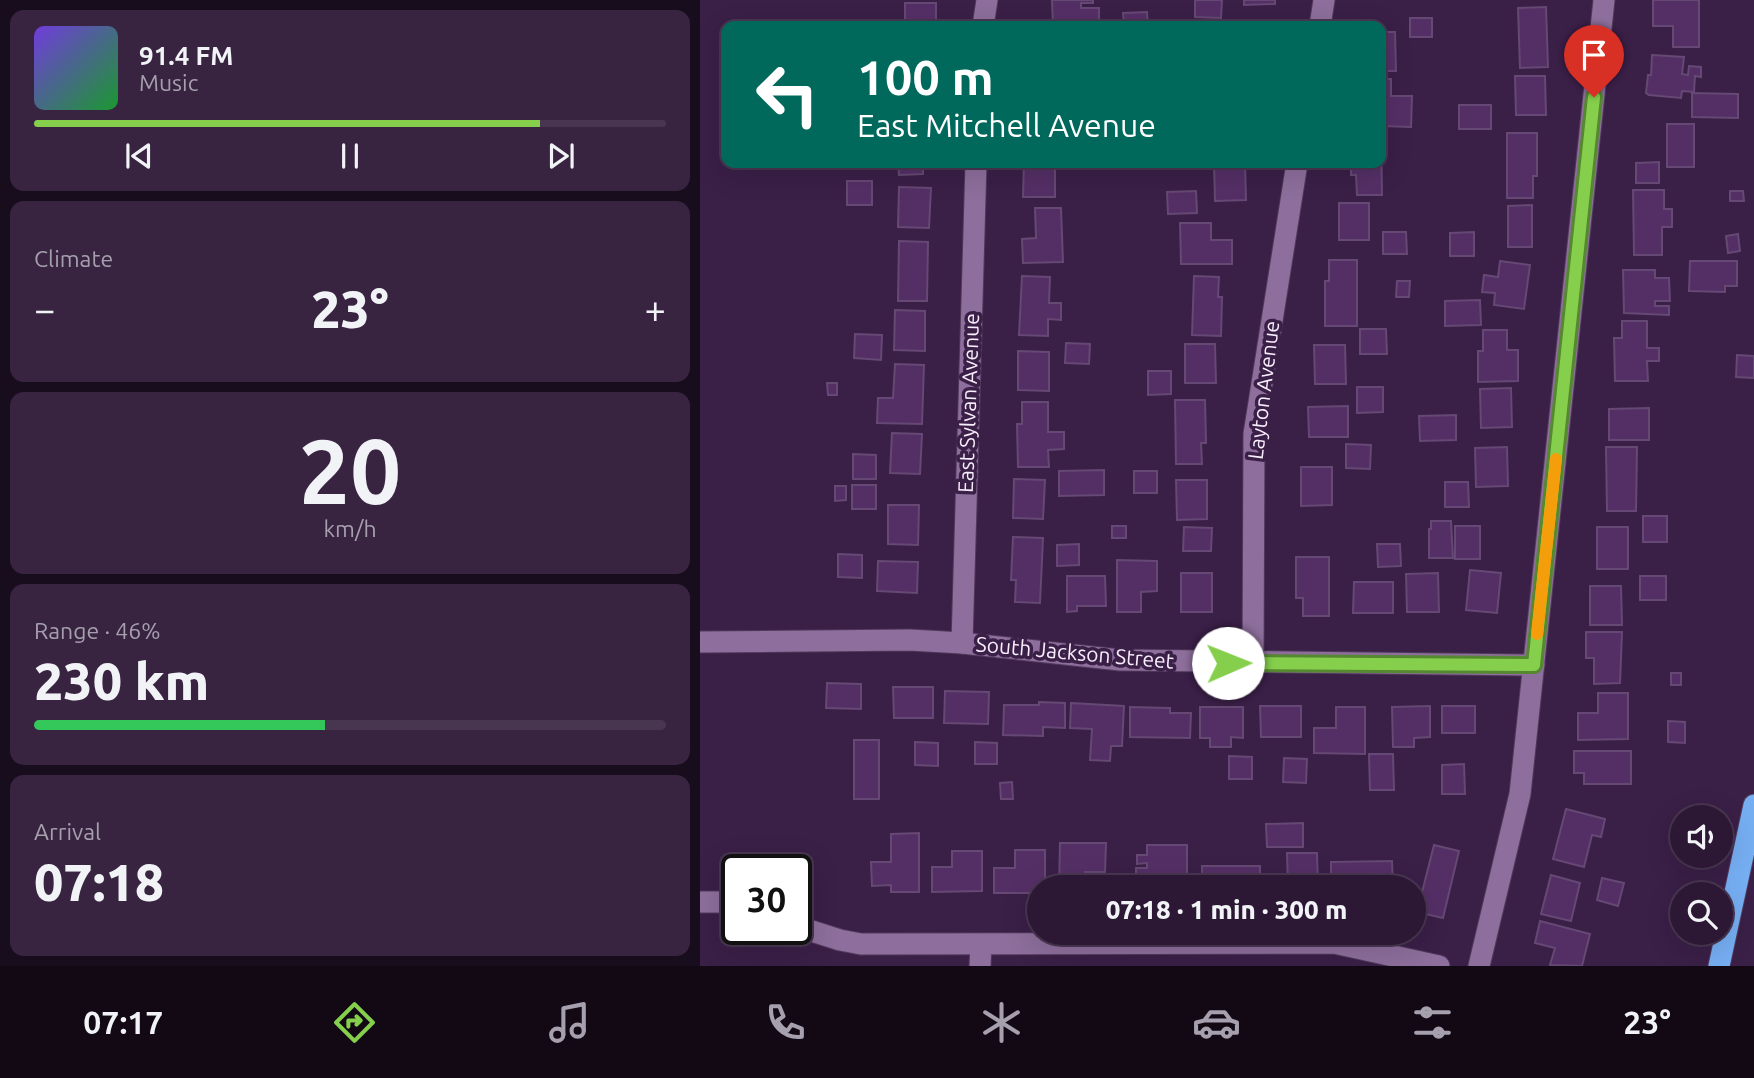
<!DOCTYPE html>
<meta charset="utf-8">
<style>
:root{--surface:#2c1735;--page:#382441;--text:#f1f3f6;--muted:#a69fad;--line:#483650;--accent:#85cf4c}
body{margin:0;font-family:Ubuntu,sans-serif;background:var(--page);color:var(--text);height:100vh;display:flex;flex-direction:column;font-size:26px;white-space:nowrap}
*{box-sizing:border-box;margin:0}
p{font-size:23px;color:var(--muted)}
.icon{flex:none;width:38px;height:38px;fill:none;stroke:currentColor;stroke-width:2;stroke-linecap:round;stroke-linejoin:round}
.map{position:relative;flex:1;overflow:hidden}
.panel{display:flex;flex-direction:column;gap:10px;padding:10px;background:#180d1d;width:700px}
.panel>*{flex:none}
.top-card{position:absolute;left:21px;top:21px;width:665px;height:147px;border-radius:14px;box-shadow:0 7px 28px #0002,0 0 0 2px var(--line);background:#00695c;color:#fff;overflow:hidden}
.buttons{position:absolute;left:970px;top:805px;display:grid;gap:14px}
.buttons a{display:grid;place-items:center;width:63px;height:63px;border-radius:50%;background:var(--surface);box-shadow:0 7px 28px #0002,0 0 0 2px var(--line);font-size:35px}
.speed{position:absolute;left:21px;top:854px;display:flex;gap:14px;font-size:35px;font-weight:700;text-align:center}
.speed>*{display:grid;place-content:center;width:91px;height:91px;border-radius:50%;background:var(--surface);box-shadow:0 7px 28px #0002,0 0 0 2px var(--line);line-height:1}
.speed .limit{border:4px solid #111;border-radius:10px;background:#fff;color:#111}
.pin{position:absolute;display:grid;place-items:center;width:60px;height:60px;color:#fff;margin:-72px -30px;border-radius:50% 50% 50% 0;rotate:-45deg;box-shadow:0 0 7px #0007}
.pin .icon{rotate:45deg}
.me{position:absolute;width:77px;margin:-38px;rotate:89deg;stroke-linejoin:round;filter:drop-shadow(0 0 5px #0008)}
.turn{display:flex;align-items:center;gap:24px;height:147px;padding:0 21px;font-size:32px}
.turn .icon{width:91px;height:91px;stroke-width:2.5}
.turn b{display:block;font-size:49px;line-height:60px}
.big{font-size:52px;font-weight:800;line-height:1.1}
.panel .tile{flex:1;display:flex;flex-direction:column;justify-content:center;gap:10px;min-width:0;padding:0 24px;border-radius:14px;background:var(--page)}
.panel .dial{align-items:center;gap:0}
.dial b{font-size:91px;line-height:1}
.song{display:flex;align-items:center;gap:21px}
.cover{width:84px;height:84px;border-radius:10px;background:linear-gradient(135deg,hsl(260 70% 55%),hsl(130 70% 35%))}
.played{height:7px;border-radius:4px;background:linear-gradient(90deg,var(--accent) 80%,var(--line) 80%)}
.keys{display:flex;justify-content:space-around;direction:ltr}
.heat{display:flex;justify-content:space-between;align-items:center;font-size:38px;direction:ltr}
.charge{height:10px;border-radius:5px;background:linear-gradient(90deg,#34c759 46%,var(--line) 0)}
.trip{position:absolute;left:327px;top:875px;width:399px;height:70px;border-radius:35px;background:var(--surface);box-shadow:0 7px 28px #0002,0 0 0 2px var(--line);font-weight:800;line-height:70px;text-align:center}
.menu{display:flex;height:112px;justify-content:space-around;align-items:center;background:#120915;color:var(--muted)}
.menu .icon{width:49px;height:49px}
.menu .on{color:var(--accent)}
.menu b{font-size:32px;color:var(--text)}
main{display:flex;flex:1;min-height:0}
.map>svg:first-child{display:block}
</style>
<main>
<section class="panel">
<div class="tile">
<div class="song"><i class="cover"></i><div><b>91.4 FM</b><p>Music</p></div></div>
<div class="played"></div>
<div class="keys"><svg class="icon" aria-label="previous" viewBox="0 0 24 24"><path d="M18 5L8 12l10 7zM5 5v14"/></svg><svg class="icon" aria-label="pause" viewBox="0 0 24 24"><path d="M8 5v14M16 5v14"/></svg><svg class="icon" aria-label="next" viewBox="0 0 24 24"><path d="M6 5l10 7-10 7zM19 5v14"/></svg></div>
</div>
<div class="tile"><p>Climate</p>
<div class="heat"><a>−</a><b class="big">23°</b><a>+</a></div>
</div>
<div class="tile dial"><b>20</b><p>km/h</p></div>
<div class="tile"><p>Range · 46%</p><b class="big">230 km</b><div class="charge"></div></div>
<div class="tile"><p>Arrival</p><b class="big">07:18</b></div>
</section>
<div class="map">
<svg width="1054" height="966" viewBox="0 0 1054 966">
<rect width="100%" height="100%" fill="#3a1f47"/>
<g fill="#542f66" stroke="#654873" stroke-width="2">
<polygon points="352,0 393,0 393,3 381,3 381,8 399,8 399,26 353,26"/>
<polygon points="495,0 522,0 521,18 495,17"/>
<polygon points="544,0 575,0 575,4 544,5"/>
<polygon points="953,0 999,0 999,47 973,47 973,26 953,26"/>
<rect x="205" y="3" width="31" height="23"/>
<polygon points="846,7 848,67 820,68 818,8"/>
<polygon points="447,12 448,26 424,26 423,13"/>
<rect x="710" y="18" width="22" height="19"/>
<polygon points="681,32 695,32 696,71 681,71"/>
<polygon points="952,55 984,57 982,74 988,75 989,66 1001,67 1001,77 995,76 994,92 982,91 981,98 949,95 946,93 948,75 951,75"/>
<polygon points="815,76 845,76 846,115 816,115"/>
<polygon points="681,79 691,79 691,96 712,96 711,127 681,126"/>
<polygon points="992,93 1038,94 1038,118 992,117"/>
<rect x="759" y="105" width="32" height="24"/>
<rect x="967" y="124" width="27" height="43"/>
<polygon points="807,133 837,133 837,176 833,176 833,198 807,198"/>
<polygon points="681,134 682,195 657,195 656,175 651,175 651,163 681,163"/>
<polygon points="959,162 959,183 936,183 936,163"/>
<polygon points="198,163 223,163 223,174 199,175"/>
<polygon points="324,163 355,163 355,197 323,197"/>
<rect x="372" y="163" width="23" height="6"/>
<polygon points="514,163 545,163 546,200 515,201"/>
<rect x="147" y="181" width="25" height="24"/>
<polygon points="199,187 231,188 229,228 198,227"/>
<polygon points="933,190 964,190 964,209 972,209 972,227 962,227 962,255 934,255"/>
<polygon points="496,191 497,213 468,214 467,192"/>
<polygon points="1030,191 1043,191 1044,201 1030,201"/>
<rect x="639" y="203" width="30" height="37"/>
<polygon points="832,205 832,247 808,247 808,206"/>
<polygon points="335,208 361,208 363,262 323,263 322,239 336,238"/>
<polygon points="480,223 511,223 511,240 532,240 532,264 481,264"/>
<polygon points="683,232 706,232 707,254 683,254"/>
<polygon points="774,232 774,256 750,256 750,233"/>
<polygon points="1038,234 1040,251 1028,253 1026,236"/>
<polygon points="199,241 228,242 227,301 198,301"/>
<polygon points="629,260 657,260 657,326 625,326 625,281 629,281"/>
<polygon points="800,261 830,265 824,309 794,305 795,293 782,292 784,275 798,277"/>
<polygon points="990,261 1037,261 1037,286 1025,286 1025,292 989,291"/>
<polygon points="923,270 955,270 955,278 969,278 970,301 955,301 955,306 969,306 969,315 924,313"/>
<polygon points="322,276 350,277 349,303 361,303 361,320 348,319 348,336 319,335"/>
<polygon points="494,276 519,277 518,297 522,297 521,336 492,335"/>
<polygon points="697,281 710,281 709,297 696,297"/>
<polygon points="780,300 781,325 745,326 745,301"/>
<polygon points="195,310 225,311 225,351 194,350"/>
<polygon points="922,321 947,321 947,348 959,348 959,361 947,361 948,381 915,381 914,338 922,338"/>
<polygon points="660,329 686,329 687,354 660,354"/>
<polygon points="783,330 807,330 807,350 818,350 818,381 778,382 778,351 783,351"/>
<polygon points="155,334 182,335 181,360 154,358"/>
<polygon points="366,343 390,344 389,364 365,363"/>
<polygon points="485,344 515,344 516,383 485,383"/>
<polygon points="614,345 645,345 646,384 615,384"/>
<polygon points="318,351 349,352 349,391 318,390"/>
<polygon points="1037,355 1054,356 1054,378 1036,377"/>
<polygon points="195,364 224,365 222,424 177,423 178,398 193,398"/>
<polygon points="448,371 471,371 471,394 448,395"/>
<polygon points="127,383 137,383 137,395 128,395"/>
<polygon points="657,387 683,387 683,412 657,413"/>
<polygon points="811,388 812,427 781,428 780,389"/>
<polygon points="475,400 505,400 506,443 501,443 502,464 476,464"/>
<polygon points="322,402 348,402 348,432 364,432 364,449 348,450 349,467 318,467 317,424 322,424"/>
<polygon points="648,406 648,437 609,437 608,407"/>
<polygon points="949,408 949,440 909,440 909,409"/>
<polygon points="756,415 756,440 720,441 719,416"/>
<polygon points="192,433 222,434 220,474 190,473"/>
<polygon points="646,444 671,445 670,469 646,468"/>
<polygon points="807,447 808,486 776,487 775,448"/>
<polygon points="906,447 937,447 936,511 907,511"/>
<polygon points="153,454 176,455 176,479 153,479"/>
<polygon points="601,467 632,467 632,505 601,506"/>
<polygon points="404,470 404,495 359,496 359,471"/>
<rect x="434" y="471" width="23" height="22"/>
<polygon points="314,479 345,480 343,519 313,518"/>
<polygon points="476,480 507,480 507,519 477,520"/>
<polygon points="745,482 768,482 769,507 745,507"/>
<rect x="152" y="485" width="24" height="24"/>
<polygon points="135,486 146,486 146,500 135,501"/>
<polygon points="188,505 219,505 218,545 188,544"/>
<rect x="943" y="516" width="24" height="26"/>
<polygon points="731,521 751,521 753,558 729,558 729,529 731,529"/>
<rect x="412" y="526" width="14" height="12"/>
<rect x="755" y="526" width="25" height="33"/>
<polygon points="484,527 512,528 511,551 483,551"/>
<rect x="897" y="527" width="31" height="42"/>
<polygon points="313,537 343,538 340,603 315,602 316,580 311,580"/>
<polygon points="379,544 379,565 357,566 357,545"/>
<polygon points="677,544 700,544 701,566 678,567"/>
<polygon points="138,554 162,555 162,578 138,577"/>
<polygon points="596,557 629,557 629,616 603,616 603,598 596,598"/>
<polygon points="417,560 457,561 457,591 441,592 441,612 417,612"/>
<polygon points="178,561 218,562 217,593 177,591"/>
<polygon points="770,570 801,573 797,613 766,610"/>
<rect x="481" y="573" width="31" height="39"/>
<polygon points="738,573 739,612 707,612 706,574"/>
<polygon points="367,576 405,576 406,606 377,606 377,611 367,612"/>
<rect x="940" y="576" width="26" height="24"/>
<polygon points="654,582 693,582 693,613 653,613"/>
<polygon points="890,586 921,586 922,625 890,625"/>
<polygon points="886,632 922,632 920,683 894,684 894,658 886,658"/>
<rect x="971" y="673" width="10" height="12"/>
<polygon points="127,683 161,684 161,709 126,708"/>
<polygon points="193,687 233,687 233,718 194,718"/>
<polygon points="245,691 289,692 288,724 244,723"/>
<polygon points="898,693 928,693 928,739 878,740 878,713 898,713"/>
<polygon points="339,702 365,703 365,728 343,727 343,736 303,735 304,705 339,705"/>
<polygon points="371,703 424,706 422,746 411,746 410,761 390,760 392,729 370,728"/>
<polygon points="560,706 601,706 601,737 561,737"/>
<polygon points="730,706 730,737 714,738 714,747 693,747 692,707"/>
<rect x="742" y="706" width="33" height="27"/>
<polygon points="430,707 470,708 470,713 491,713 490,738 430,737"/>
<polygon points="500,707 543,707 543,738 531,737 531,747 510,747 510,738 500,738"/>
<polygon points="636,707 665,707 665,754 614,753 614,728 636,728"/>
<polygon points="968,721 985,722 985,743 968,742"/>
<rect x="154" y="740" width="25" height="59"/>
<polygon points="215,742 238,743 238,766 215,765"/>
<polygon points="275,742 297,743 297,764 275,764"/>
<polygon points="874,751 931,751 931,784 884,784 884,773 874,773"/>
<polygon points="669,754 693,754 694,790 670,790"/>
<polygon points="529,756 552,757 552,779 529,779"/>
<polygon points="584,758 607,759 606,783 583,782"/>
<polygon points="764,764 765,794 742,794 742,765"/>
<polygon points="312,782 313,799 301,799 300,783"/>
<polygon points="866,809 905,819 901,837 892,835 884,867 853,859"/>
<polygon points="603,823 603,847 567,847 566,824"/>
<polygon points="219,833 219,892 191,892 191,885 172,886 171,862 191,862 191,834"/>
<polygon points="360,843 406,843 405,872 385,872 384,887 359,887"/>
<polygon points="447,845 487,845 487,876 472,876 472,882 460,882 460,887 436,887 436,868 447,868 447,863 437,864 437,855 447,855"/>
<polygon points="734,845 759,851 743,918 717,912"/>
<polygon points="315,850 345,850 345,887 340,887 340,893 294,893 294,868 315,868"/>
<polygon points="252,851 282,851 282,891 232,892 232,867 252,867"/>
<polygon points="587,853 617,853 618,887 588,887"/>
<polygon points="692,861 693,887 631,887 631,862"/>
<rect x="502" y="866" width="58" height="21"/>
<polygon points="851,875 880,883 871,921 841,914"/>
<polygon points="902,878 924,883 918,906 897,900"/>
<polygon points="840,921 890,934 882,966 850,965 855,948 835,943"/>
</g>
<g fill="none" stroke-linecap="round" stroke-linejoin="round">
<defs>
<g id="minor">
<polyline points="283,26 287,0"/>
<polyline points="620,26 624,0"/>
<polyline points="0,642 210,640 262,643 420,660 834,665"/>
<polyline points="262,643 276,163"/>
<polyline points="553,662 554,434 597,163"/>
<polyline points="0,902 19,902 37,907"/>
<polyline points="96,926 140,940 161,944 634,943 739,966"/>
<polyline points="280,966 281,945"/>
<polyline points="779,966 820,794 904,0"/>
</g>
<polyline id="highway" points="1019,966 1054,805"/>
</defs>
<use href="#minor" stroke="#50395a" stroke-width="23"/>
<use href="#highway" stroke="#50395a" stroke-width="23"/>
<use href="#minor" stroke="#8d6e9c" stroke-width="21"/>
<use href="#highway" stroke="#76aef2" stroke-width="21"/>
</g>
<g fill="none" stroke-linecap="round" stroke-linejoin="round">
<defs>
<polyline id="route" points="528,663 834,665 894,97"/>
</defs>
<use href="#route" stroke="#568731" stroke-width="18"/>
<use href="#route" stroke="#85cf4c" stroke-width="12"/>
<polyline stroke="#f59e0b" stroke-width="12" points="837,634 856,459"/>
</g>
<g text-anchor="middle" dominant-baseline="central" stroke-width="7" stroke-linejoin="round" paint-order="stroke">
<g font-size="21" fill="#f7edfc" stroke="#3a1f47">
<text transform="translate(563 390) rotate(-83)">Layton Avenue</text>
<text transform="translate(268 403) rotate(-88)">East Sylvan Avenue</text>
<text transform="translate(375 652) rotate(5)">South Jackson Street</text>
</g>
</g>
</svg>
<div class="buttons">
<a><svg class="icon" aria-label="sound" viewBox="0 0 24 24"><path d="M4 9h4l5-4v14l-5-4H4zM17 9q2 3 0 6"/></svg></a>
<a><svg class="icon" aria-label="search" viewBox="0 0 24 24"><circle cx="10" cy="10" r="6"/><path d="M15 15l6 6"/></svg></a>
</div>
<div class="speed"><div class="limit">30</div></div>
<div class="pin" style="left:894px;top:97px;background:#d93025"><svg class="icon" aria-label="arrive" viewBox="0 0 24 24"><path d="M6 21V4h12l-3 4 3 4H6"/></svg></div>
<svg class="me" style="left:528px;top:663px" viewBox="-20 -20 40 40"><circle r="19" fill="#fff"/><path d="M0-13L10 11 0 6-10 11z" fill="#85cf4c"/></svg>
<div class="trip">07:18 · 1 min · 300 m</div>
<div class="top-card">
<div class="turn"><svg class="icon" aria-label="left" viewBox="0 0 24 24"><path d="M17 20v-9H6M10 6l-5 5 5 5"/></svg><div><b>100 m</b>East Mitchell Avenue</div></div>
</div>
</div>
</main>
<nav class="menu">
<b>07:17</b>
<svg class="icon on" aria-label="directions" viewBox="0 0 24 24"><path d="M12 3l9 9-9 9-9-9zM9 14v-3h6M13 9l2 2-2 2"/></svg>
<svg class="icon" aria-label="music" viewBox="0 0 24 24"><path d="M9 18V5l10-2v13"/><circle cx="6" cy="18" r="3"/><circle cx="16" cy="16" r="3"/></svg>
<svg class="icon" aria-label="phone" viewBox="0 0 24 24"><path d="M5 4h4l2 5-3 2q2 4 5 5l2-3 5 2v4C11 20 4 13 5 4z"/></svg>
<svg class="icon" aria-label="climate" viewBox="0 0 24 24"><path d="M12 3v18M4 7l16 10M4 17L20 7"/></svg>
<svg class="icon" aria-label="car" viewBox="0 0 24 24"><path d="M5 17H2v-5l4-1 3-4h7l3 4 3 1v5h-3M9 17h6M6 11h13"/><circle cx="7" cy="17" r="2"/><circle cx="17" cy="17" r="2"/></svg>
<svg class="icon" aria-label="filters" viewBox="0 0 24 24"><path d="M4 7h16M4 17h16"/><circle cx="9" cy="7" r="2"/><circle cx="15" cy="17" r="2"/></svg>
<b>23°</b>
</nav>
